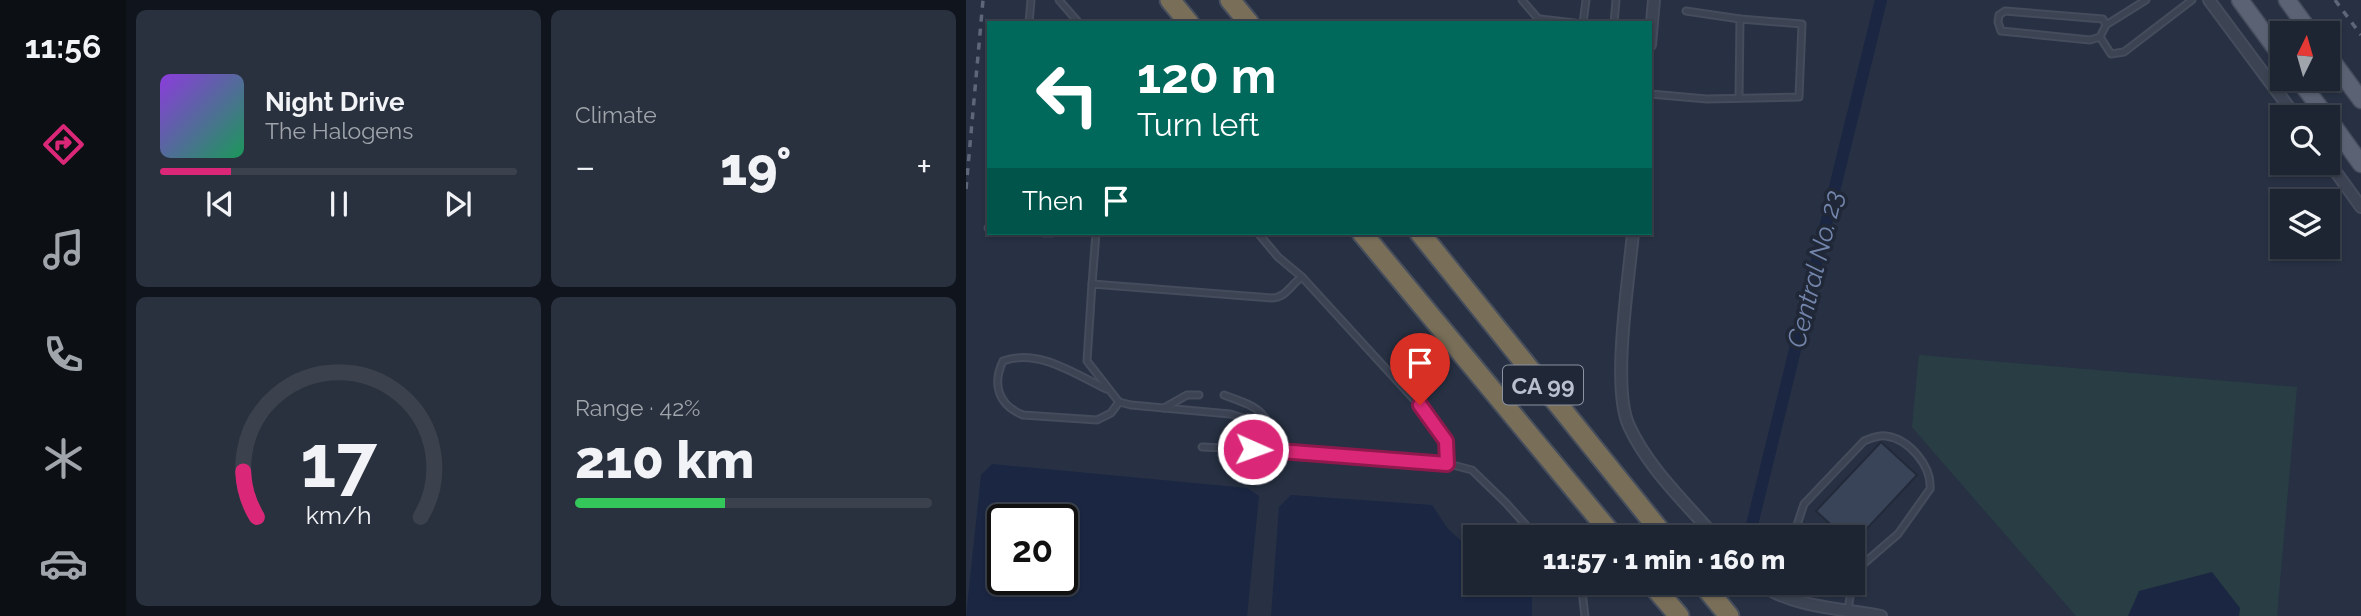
<!DOCTYPE html>
<meta charset="utf-8">
<style>
:root{--surface:#1d2532;--page:#2a313e;--text:#f1f3f6;--muted:#a0a5ac;--line:#3b424d;--accent:#db2777}
body{margin:0;font-family:Raleway,sans-serif;background:var(--page);color:var(--text);height:100vh;display:flex;flex-direction:column;font-size:26px;white-space:nowrap}
*{box-sizing:border-box;margin:0}
p{font-size:23px;color:var(--muted)}
.icon{flex:none;width:38px;height:38px;fill:none;stroke:currentColor;stroke-width:2;stroke-linecap:round;stroke-linejoin:round}
.map{position:relative;flex:1;overflow:hidden}
.panel{display:flex;flex-direction:column;gap:10px;padding:10px;background:#10141c;width:840px}
.panel>*{flex:none}
.guide{position:absolute;left:21px;top:21px;width:665px;height:214px;border-radius:0px;box-shadow:0 2px 5px #0004,0 0 0 2px var(--line);background:#00695c;color:#fff;overflow:hidden}
.needle{width:46px;rotate:5deg}
.buttons{position:absolute;left:1304px;top:21px;display:grid;gap:14px}
.buttons a{display:grid;place-items:center;width:70px;height:70px;border-radius:0px;background:var(--surface);box-shadow:0 2px 5px #0004,0 0 0 2px var(--line);font-size:35px}
.speed{position:absolute;left:21px;top:504px;display:flex;gap:14px;font-size:35px;font-weight:700;text-align:center}
.speed>*{display:grid;place-content:center;width:91px;height:91px;border-radius:50%;background:var(--surface);box-shadow:0 2px 5px #0004,0 0 0 2px var(--line);line-height:1}
.speed .limit{border:4px solid #111;border-radius:10px;background:#fff;color:#111}
.pin{position:absolute;display:grid;place-items:center;width:60px;height:60px;color:#fff;margin:-72px -30px;border-radius:50% 50% 50% 0;rotate:-45deg;box-shadow:0 0 7px #0007}
.pin .icon{rotate:45deg}
.me{position:absolute;width:77px;margin:-38px;rotate:92deg;stroke-linejoin:round;filter:drop-shadow(0 0 5px #0008)}
.turn{display:flex;align-items:center;gap:24px;height:147px;padding:0 35px;font-size:32px}
.turn .icon{width:91px;height:91px;stroke-width:2.5}
.turn b{display:block;font-size:49px;line-height:60px}
.then{display:flex;align-items:center;height:66px;padding:0 35px;background:#0003;gap:14px;font-size:26px}
.big{font-size:52px;font-weight:800;line-height:1.1}
.panel .card{flex:1;display:flex;flex-direction:column;justify-content:center;gap:10px;min-width:0;padding:0 24px;border-radius:10px;background:var(--page)}
.panel .dial{align-items:center;gap:0}
.dial svg{height:182px;overflow:visible;fill:none;stroke:var(--line);stroke-width:7;stroke-linecap:round;text-anchor:middle}
.dial text{fill:var(--text);stroke:none}
.song{display:flex;align-items:center;gap:21px}
.cover{width:84px;height:84px;border-radius:10px;background:linear-gradient(135deg,hsl(270 70% 55%),hsl(150 70% 35%))}
.played{height:7px;border-radius:4px;background:linear-gradient(90deg,var(--accent) 20%,var(--line) 20%)}
.keys{display:flex;justify-content:space-around;direction:ltr}
.heat{display:flex;justify-content:space-between;align-items:center;font-size:38px;direction:ltr}
.charge{height:10px;border-radius:5px;background:linear-gradient(90deg,#34c759 42%,var(--line) 0)}
.panel .tiles{flex:1;display:grid;gap:10px;grid-template-columns:repeat(2,1fr)}
.trip{position:absolute;left:497px;top:525px;width:402px;height:70px;border-radius:0px;background:var(--surface);box-shadow:0 2px 5px #0004,0 0 0 2px var(--line);font-weight:800;line-height:70px;text-align:center}
main{display:flex;flex:1;min-height:0}
.tab-bar{display:flex;flex-direction:column;width:126px;justify-content:space-around;align-items:center;background:#0c0f14;color:var(--muted)}
.tab-bar .icon{width:49px;height:49px}
.tab-bar .on{color:var(--accent)}
.tab-bar b{font-size:32px;color:var(--text)}
.map>svg:first-child{display:block}
</style>
<main>
<nav class="tab-bar">
<b>11:56</b>
<svg class="icon on" aria-label="directions" viewBox="0 0 24 24"><path d="M12 3l9 9-9 9-9-9zM9 14v-3h6M13 9l2 2-2 2"/></svg>
<svg class="icon" aria-label="music" viewBox="0 0 24 24"><path d="M9 18V5l10-2v13"/><circle cx="6" cy="18" r="3"/><circle cx="16" cy="16" r="3"/></svg>
<svg class="icon" aria-label="phone" viewBox="0 0 24 24"><path d="M5 4h4l2 5-3 2q2 4 5 5l2-3 5 2v4C11 20 4 13 5 4z"/></svg>
<svg class="icon" aria-label="climate" viewBox="0 0 24 24"><path d="M12 3v18M4 7l16 10M4 17L20 7"/></svg>
<svg class="icon" aria-label="car" viewBox="0 0 24 24"><path d="M5 17H2v-5l4-1 3-4h7l3 4 3 1v5h-3M9 17h6M6 11h13"/><circle cx="7" cy="17" r="2"/><circle cx="17" cy="17" r="2"/></svg>
</nav>
<section class="panel">
<div class="tiles">
<div class="card">
<div class="song"><i class="cover"></i><div><b>Night Drive</b><p>The Halogens</p></div></div>
<div class="played"></div>
<div class="keys"><svg class="icon" aria-label="previous" viewBox="0 0 24 24"><path d="M18 5L8 12l10 7zM5 5v14"/></svg><svg class="icon" aria-label="pause" viewBox="0 0 24 24"><path d="M8 5v14M16 5v14"/></svg><svg class="icon" aria-label="next" viewBox="0 0 24 24"><path d="M6 5l10 7-10 7zM19 5v14"/></svg></div>
</div>
<div class="card"><p>Climate</p>
<div class="heat"><a>−</a><b class="big">19°</b><a>+</a></div>
</div>
<div class="card dial"><svg viewBox="0 0 100 80">
<path d="M14 69A42 42 0 1 1 86 69"/>
<path d="M14 69A42 42 0 0 1 8 49" stroke="#db2777"/>
<text x="50" y="56" font-size="32" font-weight="700">17</text>
<text x="50" y="72" font-size="11">km/h</text>
</svg></div>
<div class="card"><p>Range · 42%</p><b class="big">210 km</b><div class="charge"></div></div>
</div>
</section>
<div class="map">
<svg width="1395" height="616" viewBox="0 0 1395 616">
<rect width="100%" height="100%" fill="#273143"/>
<polygon fill="#293e44" points="953,355 1331,387 1311,616 1110,616 946,427"/>
<g fill="#1a2642" fill-rule="evenodd">
<path d="M26 464 281 488 293 496 281 616H0L15 475ZM37 520H96V579H37Z"/>
<polygon points="325,495 466,505 482,529 509,553 509,583 562,583 566,585 566,616 305,616 313,507"/>
<polygon points="1246,572 1274,608 1273,616 1162,616 1173,591"/>
</g>
<g fill="none" stroke-linecap="round" stroke-linejoin="round">
<polyline stroke="#1a2642" stroke-width="12" points="783,537 915,0"/>
</g>
<polygon fill="#394459" stroke="#222a3a" stroke-width="2" points="915,442 951,475 893,537 878,537 850,511"/>
<g fill="none" stroke-linecap="round" stroke-linejoin="round">
<defs>
<g id="lane">
<polyline points="93,0 113,23"/>
<polyline points="556,0 574,21"/>
<polyline points="574,19 609,23"/>
<polyline points="63,23 65,0"/>
<polyline points="617,23 620,0"/>
<polyline points="648,23 650,0"/>
<polyline points="1140,25 1137,19 1039,11 1033,15 1032,22 1035,31 1124,40 1134,37 1140,25 1180,0"/>
<polyline points="1134,37 1145,54 1158,52 1226,0"/>
<polyline points="684,94 741,99 833,97 836,24 774,19 720,11"/>
<polyline points="773,98 774,19"/>
<polyline points="22,228 23,228"/>
<polyline points="78,233 86,233"/>
<path d="M292 233 312 257 336 277C324 285 321 297 306 298L126 284 121 361 153 402 165 405 264 414 284 420 302 444 312 450"/>
<polyline points="336,277 454,406 480,441 481,464"/>
<polyline points="126,284 130,233"/>
<path d="M140 389C109 374 72 348 37 361 26 384 32 405 57 415L131 420 145 413 153 402"/>
<path d="M258 395C296 409 299 409 312 450"/>
<polyline points="198,408 221,395 233,395"/>
<polyline points="236,447 329,451 475,462 506,470 540,503 566,532 574,537"/>
<path d="M827 537 838 504 898 441C906 438 912 435 920 436 943 439 966 466 964 489L932 534 888 572 887 576"/>
<polyline points="615,583 619,616"/>
<polyline points="882,610 886,583"/>
</g>
<g id="street">
<polyline points="1243,0 1330,117"/>
<polyline points="684,45 688,0"/>
<polyline points="1362,161 1395,207"/>
<path d="M667 233C663 278 645 388 663 426 682 468 720 503 749 537"/>
<path d="M793 583C827 608 875 608 915 616"/>
</g>
<g id="primary">
<polyline points="1274,0 1316,57"/>
<polyline points="1321,0 1345,33"/>
<polyline points="1362,55 1395,100"/>
<polyline points="1332,79 1361,117"/>
<polyline points="1362,118 1395,164"/>
</g>
<g id="highway">
<polyline points="204,0 223,23"/>
<polyline points="264,0 283,23"/>
<polyline points="396,233 648,537"/>
<polyline points="454,233 699,537"/>
<polyline points="685,583 713,616"/>
<polyline points="736,583 763,616"/>
</g>
</defs>
<use href="#lane" stroke="#454c5c" stroke-width="9"/>
<use href="#street" stroke="#454c5c" stroke-width="14"/>
<use href="#primary" stroke="#454c5c" stroke-width="19"/>
<use href="#highway" stroke="#464e5d" stroke-width="23"/>
<use href="#lane" stroke="#3c4353" stroke-width="5"/>
<use href="#street" stroke="#3c4353" stroke-width="10"/>
<use href="#primary" stroke="#5a6273" stroke-width="16"/>
<use href="#highway" stroke="#796f59" stroke-width="19"/>
<g stroke="#5e677a" stroke-width="3.5" stroke-dasharray="7 7" stroke-linecap="butt">
<polyline points="1369,0 1395,35"/>
<polyline points="0,189 17,0"/>
</g>
</g>
<g fill="none" stroke-linecap="round" stroke-linejoin="round">
<defs>
<polyline id="route" points="287,449 481,464 480,441 454,405"/>
</defs>
<use href="#route" stroke="#8e194d" stroke-width="18"/>
<use href="#route" stroke="#db2777" stroke-width="12"/>
</g>
<g text-anchor="middle" dominant-baseline="central" stroke-width="7" stroke-linejoin="round" paint-order="stroke">
<rect fill="#202838" stroke="#8b92a0" stroke-width="2" x="537" y="365.5" width="80" height="39" rx="5"/>
<g font-size="23" font-weight="bold" fill="#b9bfcc">
<text x="577" y="385">CA 99</text>
</g>
<g font-size="26" font-style="italic" fill="#7385ab" stroke="#202838">
<text transform="translate(849 269) rotate(-76)">Central No. 23</text>
</g>
</g>
</svg>
<div class="buttons">
<a><svg class="needle" viewBox="-14 -14 28 28"><path d="M0-13l5 13h-10z" fill="#e53935"/><path d="M0 13l5-13h-10z" fill="#a0a5ac"/></svg></a>
<a><svg class="icon" aria-label="search" viewBox="0 0 24 24"><circle cx="10" cy="10" r="6"/><path d="M15 15l6 6"/></svg></a>
<a><svg class="icon" aria-label="layers" viewBox="0 0 24 24"><path d="M12 4l9 5-9 5-9-5zM3 14l9 5 9-5"/></svg></a>
</div>
<div class="speed"><div class="limit">20</div></div>
<div class="pin" style="left:454px;top:405px;background:#d93025"><svg class="icon" aria-label="arrive" viewBox="0 0 24 24"><path d="M6 21V4h12l-3 4 3 4H6"/></svg></div>
<svg class="me" style="left:287px;top:449px" viewBox="-20 -20 40 40"><circle r="17" fill="#db2777" stroke="#fff" stroke-width="3"/><path d="M0-11L8 9 0 5-8 9z" fill="#fff"/></svg>
<div class="trip">11:57 · 1 min · 160 m</div>
<div class="guide">
<div class="turn"><svg class="icon" aria-label="left" viewBox="0 0 24 24"><path d="M17 20v-9H6M10 6l-5 5 5 5"/></svg><div><b>120 m</b>Turn left</div></div>
<div class="then">Then<svg class="icon" aria-label="arrive" viewBox="0 0 24 24"><path d="M6 21V4h12l-3 4 3 4H6"/></svg></div>
</div>
</div>
</main>
